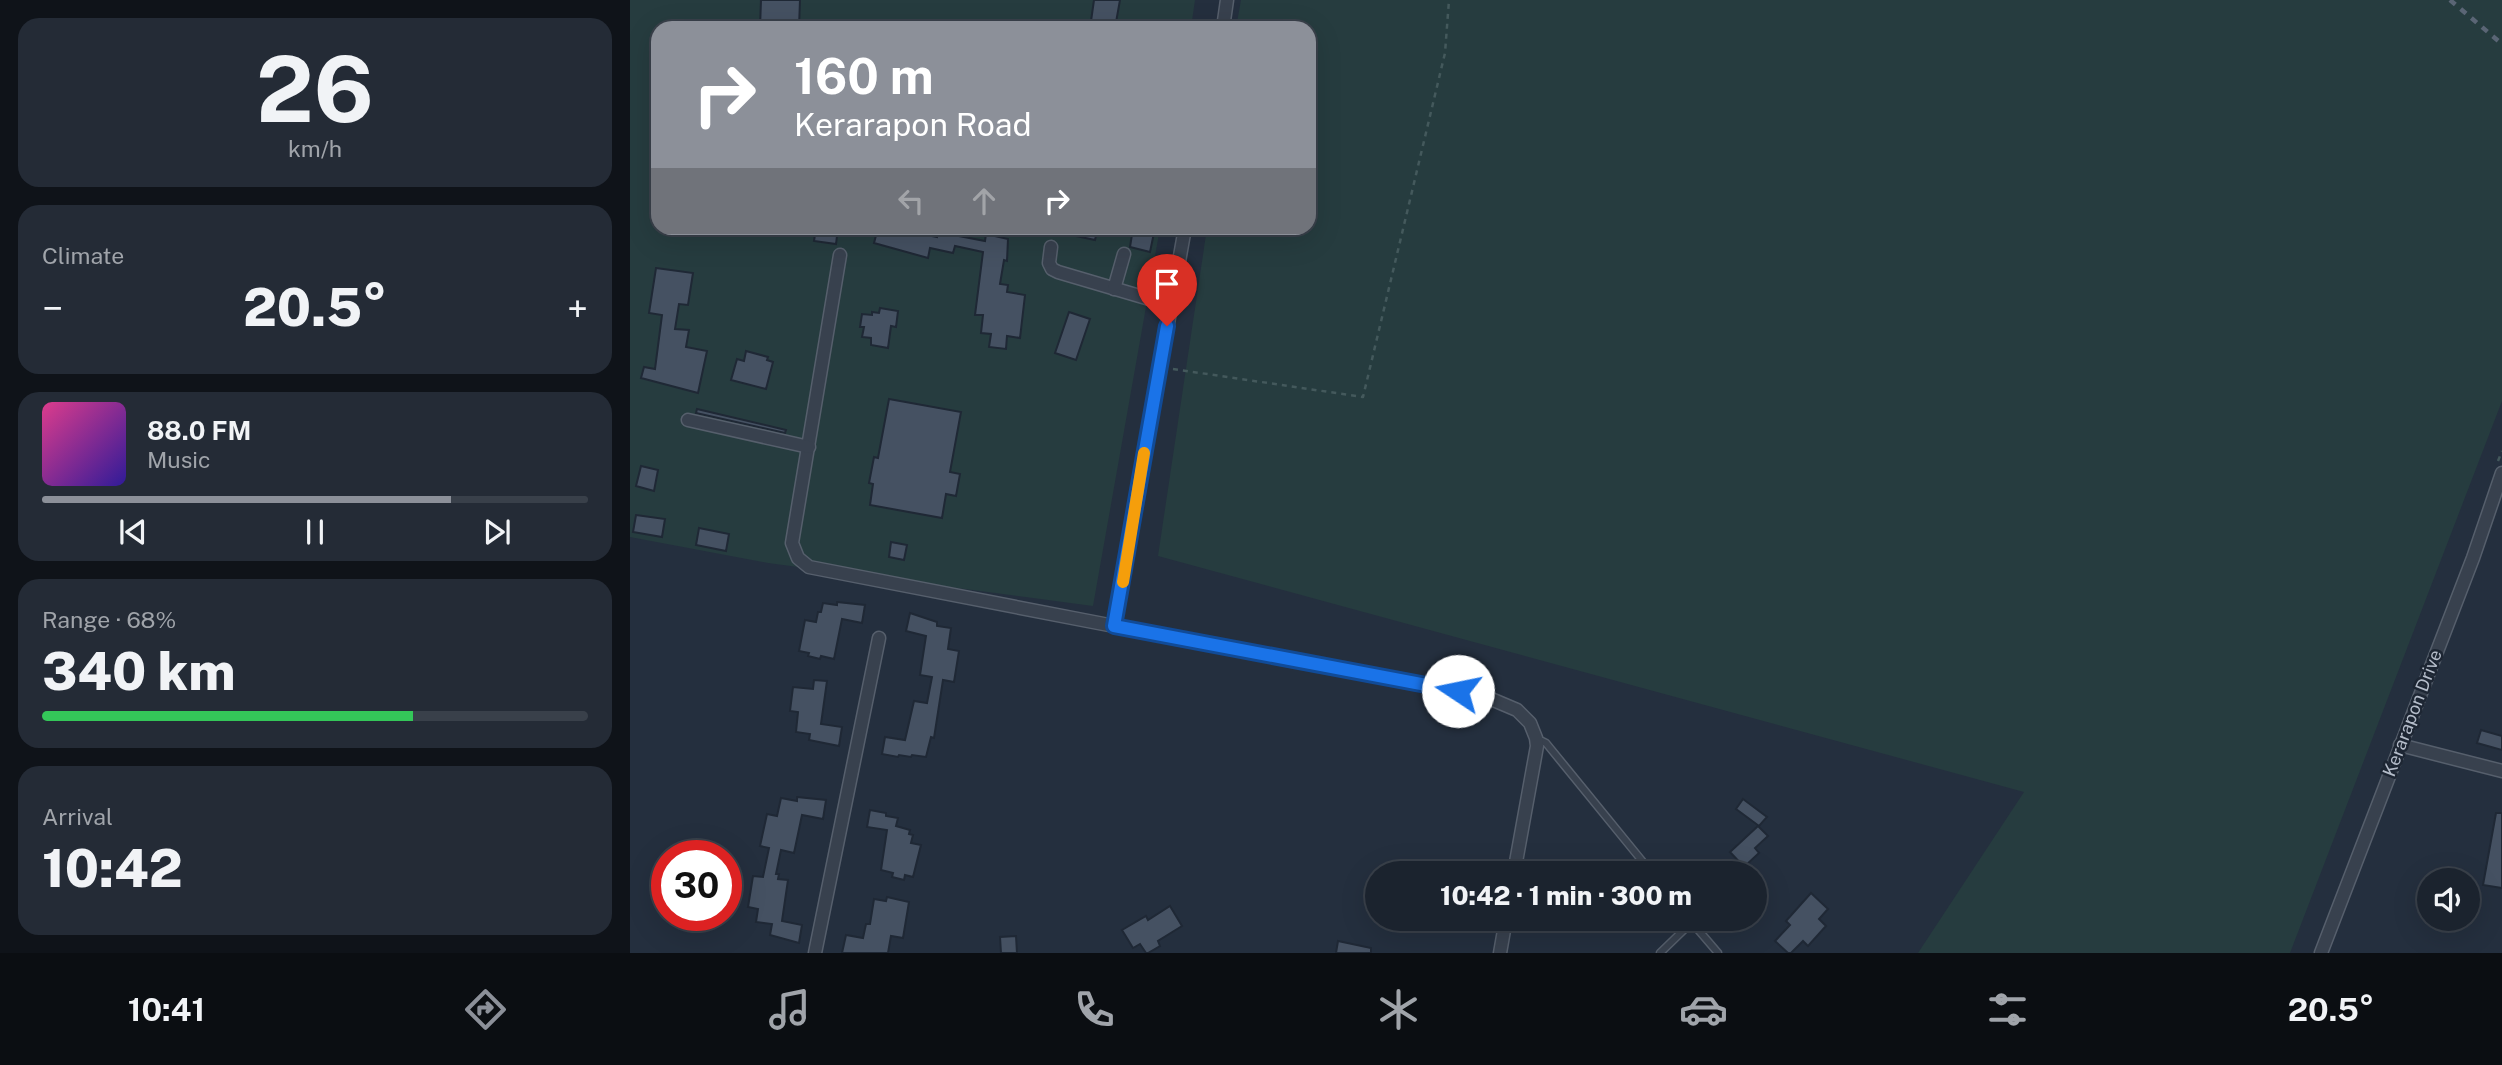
<!DOCTYPE html>
<meta charset="utf-8">
<style>
:root{--surface:#1b232e;--page:#242b36;--text:#f1f3f6;--muted:#a0a4aa;--line:#39404a;--accent:#8c9099}
body{margin:0;font-family:"Public Sans",sans-serif;background:var(--page);color:var(--text);height:100vh;display:flex;flex-direction:column;font-size:26px;white-space:nowrap}
*{box-sizing:border-box;margin:0}
p{font-size:23px;color:var(--muted)}
.icon{flex:none;width:38px;height:38px;fill:none;stroke:currentColor;stroke-width:2;stroke-linecap:round;stroke-linejoin:round}
.map{position:relative;flex:1;overflow:hidden}
.drawer{display:flex;flex-direction:column;gap:18px;padding:18px;background:#0f1319;width:630px}
.drawer>*{flex:none}
.top-card{position:absolute;left:21px;top:21px;width:665px;height:214px;border-radius:21px;box-shadow:0 7px 28px #0002,0 0 0 2px var(--line);background:#8c9099;color:#fff;overflow:hidden}
.buttons{position:absolute;left:1787px;top:868px;display:grid;gap:14px}
.buttons a{display:grid;place-items:center;width:63px;height:63px;border-radius:50%;background:var(--surface);box-shadow:0 7px 28px #0002,0 0 0 2px var(--line);font-size:35px}
.speed{position:absolute;left:21px;top:840px;display:flex;gap:14px;font-size:35px;font-weight:700;text-align:center}
.speed>*{display:grid;place-content:center;width:91px;height:91px;border-radius:50%;background:var(--surface);box-shadow:0 7px 28px #0002,0 0 0 2px var(--line);line-height:1}
.speed .limit{border:10px solid #d22;background:#fff;color:#111}
.pin{position:absolute;display:grid;place-items:center;width:60px;height:60px;color:#fff;margin:-72px -30px;border-radius:50% 50% 50% 0;rotate:-45deg;box-shadow:0 0 7px #0007}
.pin .icon{rotate:45deg}
.me{position:absolute;width:77px;margin:-38px;rotate:281deg;stroke-linejoin:round;filter:drop-shadow(0 0 5px #0008)}
.turn{display:flex;align-items:center;gap:24px;height:147px;padding:0 28px;font-size:32px}
.turn .icon{width:91px;height:91px;stroke-width:2.5}
.turn b{display:block;font-size:49px;line-height:60px}
.lanes{display:flex;align-items:center;height:66px;padding:0 28px;background:#0003;justify-content:center;gap:35px;direction:ltr}
.lanes .off{opacity:.35}
.big{font-size:52px;font-weight:800;line-height:1.1}
.drawer .widget{flex:1;display:flex;flex-direction:column;justify-content:center;gap:10px;min-width:0;padding:0 24px;border-radius:21px;background:var(--page)}
.drawer .dial{align-items:center;gap:0}
.dial b{font-size:91px;line-height:1}
.song{display:flex;align-items:center;gap:21px}
.cover{width:84px;height:84px;border-radius:10px;background:linear-gradient(135deg,hsl(330 70% 55%),hsl(250 70% 35%))}
.played{height:7px;border-radius:4px;background:linear-gradient(90deg,var(--accent) 75%,var(--line) 75%)}
.keys{display:flex;justify-content:space-around;direction:ltr}
.heat{display:flex;justify-content:space-between;align-items:center;font-size:38px;direction:ltr}
.charge{height:10px;border-radius:5px;background:linear-gradient(90deg,#34c759 68%,var(--line) 0)}
.trip{position:absolute;left:735px;top:861px;width:402px;height:70px;border-radius:35px;background:var(--surface);box-shadow:0 7px 28px #0002,0 0 0 2px var(--line);font-weight:800;line-height:70px;text-align:center}
.dock{display:flex;height:112px;justify-content:space-around;align-items:center;background:#0b0e12;color:var(--muted)}
.dock .icon{width:49px;height:49px}
.dock .selected{color:var(--accent)}
.dock b{font-size:32px;color:var(--text)}
main{display:flex;flex:1;min-height:0}
.map>svg:first-child{display:block}
</style>
<main>
<section class="drawer">
<div class="widget dial"><b>26</b><p>km/h</p></div>
<div class="widget"><p>Climate</p>
<div class="heat"><a>−</a><b class="big">20.5°</b><a>+</a></div>
</div>
<div class="widget">
<div class="song"><i class="cover"></i><div><b>88.0 FM</b><p>Music</p></div></div>
<div class="played"></div>
<div class="keys"><svg class="icon" aria-label="previous" viewBox="0 0 24 24"><path d="M18 5L8 12l10 7zM5 5v14"/></svg><svg class="icon" aria-label="pause" viewBox="0 0 24 24"><path d="M8 5v14M16 5v14"/></svg><svg class="icon" aria-label="next" viewBox="0 0 24 24"><path d="M6 5l10 7-10 7zM19 5v14"/></svg></div>
</div>
<div class="widget"><p>Range · 68%</p><b class="big">340 km</b><div class="charge"></div></div>
<div class="widget"><p>Arrival</p><b class="big">10:42</b></div>
</section>
<div class="map">
<svg width="1872" height="953" viewBox="0 0 1872 953">
<rect width="100%" height="100%" fill="#242f3e"/>
<g fill="#263c3f">
<polygon points="0,0 565,0 561,28 28,28 28,228 530,228 463,606 138,563 0,537"/>
<polygon points="611,0 1872,0 1872,401 1660,953 1288,953 1394,792 528,556 577,228 679,228 679,28 606,28"/>
</g>
<g fill="#455162" stroke="#1f2835" stroke-width="2">
<polygon points="131,0 170,0 169,28 130,28"/>
<polygon points="464,0 490,0 485,28 460,28"/>
<polygon points="186,228 208,228 206,244 184,241"/>
<polygon points="248,228 263,228 307,237 308,232 355,241 356,234 378,239 377,261 374,260 370,284 378,285 377,292 395,295 390,338 377,336 376,349 359,347 361,334 351,333 353,315 345,315 353,252 325,246 323,253 300,248 298,258 244,243"/>
<polygon points="433,228 468,228 465,240 432,233"/>
<polygon points="503,228 525,228 520,252 500,247"/>
<polygon points="26,268 63,273 58,305 49,304 45,329 59,330 56,347 77,351 68,393 11,378 14,367 25,369 32,315 19,313"/>
<polygon points="250,308 268,311 266,327 261,326 258,348 241,345 241,338 232,337 234,327 230,327 232,314 242,315 242,312 249,313"/>
<polygon points="439,312 460,319 446,360 425,353"/>
<polygon points="116,351 138,357 137,360 143,362 136,389 101,380 107,359 114,361"/>
<polygon points="259,399 331,412 320,472 330,474 326,496 316,494 312,518 240,505 243,484 239,483 244,457 248,458"/>
<polygon points="67,409 156,430 155,433 66,413"/>
<polygon points="11,466 28,470 24,491 6,486"/>
<polygon points="6,515 35,519 32,537 3,532"/>
<polygon points="69,528 99,534 96,551 66,545"/>
<polygon points="261,542 277,545 274,560 259,557"/>
<polygon points="207,602 235,605 232,623 212,619 204,659 191,656 190,659 178,656 179,653 169,651 175,620 186,622 188,612 191,612 193,603 207,605"/>
<polygon points="280,613 307,622 307,626 321,628 318,649 329,651 324,682 313,680 304,738 301,737 296,757 282,755 281,757 269,755 268,757 252,754 255,737 275,740 284,701 297,703 302,677 290,675 296,636 276,631"/>
<polygon points="184,680 197,681 191,724 212,727 209,746 179,740 180,734 166,732 168,712 160,711 163,687 183,689"/>
<polygon points="1851,730 1872,736 1872,750 1847,743"/>
<polygon points="167,797 196,800 193,819 172,815 164,853 151,850 146,874 149,874 148,879 158,880 152,921 172,925 169,943 140,935 142,924 126,922 128,909 118,907 123,876 133,877 139,848 130,846 137,814 147,816 151,798 167,801"/>
<polygon points="1113,799 1137,817 1129,826 1106,809"/>
<polygon points="240,810 256,813 256,816 268,818 266,826 280,830 279,834 283,835 281,843 291,845 283,877 275,875 274,880 262,877 263,873 251,870 257,830 237,827"/>
<polygon points="1866,813 1872,813 1872,888 1853,885"/>
<polygon points="1128,826 1138,836 1125,848 1129,853 1114,867 1100,852"/>
<polygon points="1181,893 1198,909 1189,919 1196,926 1178,946 1173,941 1161,953 1158,953 1145,941 1160,925 1156,921"/>
<polygon points="257,897 279,902 273,938 261,936 258,953 212,953 216,935 233,938 236,924 240,924 244,899 256,901"/>
<polygon points="540,906 552,926 528,941 530,946 518,953 516,953 510,944 503,948 492,930 516,916 518,920"/>
<polygon points="386,936 387,953 371,953 370,937"/>
<polygon points="708,941 741,948 741,953 706,953"/>
</g>
<g fill="none" stroke-linecap="round" stroke-linejoin="round">
<defs>
<g id="service">
<polyline points="906,738 916,743 1022,873"/>
<polyline points="1059,919 1088,953"/>
<polyline points="1030,953 1062,922"/>
</g>
<g id="minor">
<polyline points="593,28 597,0"/>
<polyline points="555,228 484,626 854,696 887,710 900,723 906,738 907,746 884,873"/>
<polyline points="421,247 419,263 422,269 428,272 540,305"/>
<polyline points="210,255 162,543 168,558 179,567 484,626"/>
<polyline points="484,289 494,254"/>
<polyline points="58,420 179,447"/>
<polyline points="1770,745 1872,771"/>
<polyline points="185,953 249,638"/>
<polyline points="870,953 876,919"/>
<polyline points="1691,953 1843,558 1872,473"/>
</g>
</defs>
<use href="#service" stroke="#565f6c" stroke-width="9"/>
<use href="#minor" stroke="#565f6c" stroke-width="15"/>
<g stroke="#44595c" stroke-width="2.5" stroke-dasharray="5 5" stroke-linecap="butt">
<polyline points="543,369 733,397 815,53 819,0"/>
<polyline points="1868,461 1872,451"/>
</g>
<use href="#service" stroke="#38414e" stroke-width="6"/>
<use href="#minor" stroke="#38414e" stroke-width="12"/>
<polyline stroke="#5a6575" stroke-width="4.5" stroke-dasharray="7 7" stroke-linecap="butt" points="1820,0 1872,44"/>
</g>
<g fill="none" stroke-linecap="round" stroke-linejoin="round">
<defs>
<polyline id="route" points="537,326 484,626 828,691"/>
</defs>
<use href="#route" stroke="#114b97" stroke-width="18"/>
<use href="#route" stroke="#1a73e8" stroke-width="12"/>
<polyline stroke="#f59e0b" stroke-width="12" points="493,582 514,453"/>
</g>
<g text-anchor="middle" dominant-baseline="central" stroke-width="5" stroke-linejoin="round" paint-order="stroke">
<g font-size="18" fill="#b4bcc9" stroke="#1d2633">
<text transform="translate(1782 713) rotate(-69)">Kerarapon Drive</text>
</g>
</g>
</svg>
<div class="buttons">
<a><svg class="icon" aria-label="sound" viewBox="0 0 24 24"><path d="M4 9h4l5-4v14l-5-4H4zM17 9q2 3 0 6"/></svg></a>
</div>
<div class="speed"><div class="limit">30</div></div>
<div class="pin" style="left:537px;top:326px;background:#d93025"><svg class="icon" aria-label="arrive" viewBox="0 0 24 24"><path d="M6 21V4h12l-3 4 3 4H6"/></svg></div>
<svg class="me" style="left:828px;top:691px" viewBox="-20 -20 40 40"><circle r="19" fill="#fff"/><path d="M0-13L10 11 0 6-10 11z" fill="#1a73e8"/></svg>
<div class="trip">10:42 · 1 min · 300 m</div>
<div class="top-card">
<div class="turn"><svg class="icon" aria-label="right" viewBox="0 0 24 24"><path d="M7 20v-9h11M14 6l5 5-5 5"/></svg><div><b>160 m</b>Kerarapon Road</div></div>
<div class="lanes"><svg class="icon off" aria-label="left" viewBox="0 0 24 24"><path d="M17 20v-9H6M10 6l-5 5 5 5"/></svg><svg class="icon off" aria-label="ahead" viewBox="0 0 24 24"><path d="M12 20V5M6 11l6-6 6 6"/></svg><svg class="icon" aria-label="right" viewBox="0 0 24 24"><path d="M7 20v-9h11M14 6l5 5-5 5"/></svg></div>
</div>
</div>
</main>
<nav class="dock">
<b>10:41</b>
<svg class="icon selected" aria-label="directions" viewBox="0 0 24 24"><path d="M12 3l9 9-9 9-9-9zM9 14v-3h6M13 9l2 2-2 2"/></svg>
<svg class="icon" aria-label="music" viewBox="0 0 24 24"><path d="M9 18V5l10-2v13"/><circle cx="6" cy="18" r="3"/><circle cx="16" cy="16" r="3"/></svg>
<svg class="icon" aria-label="phone" viewBox="0 0 24 24"><path d="M5 4h4l2 5-3 2q2 4 5 5l2-3 5 2v4C11 20 4 13 5 4z"/></svg>
<svg class="icon" aria-label="climate" viewBox="0 0 24 24"><path d="M12 3v18M4 7l16 10M4 17L20 7"/></svg>
<svg class="icon" aria-label="car" viewBox="0 0 24 24"><path d="M5 17H2v-5l4-1 3-4h7l3 4 3 1v5h-3M9 17h6M6 11h13"/><circle cx="7" cy="17" r="2"/><circle cx="17" cy="17" r="2"/></svg>
<svg class="icon" aria-label="filters" viewBox="0 0 24 24"><path d="M4 7h16M4 17h16"/><circle cx="9" cy="7" r="2"/><circle cx="15" cy="17" r="2"/></svg>
<b>20.5°</b>
</nav>
